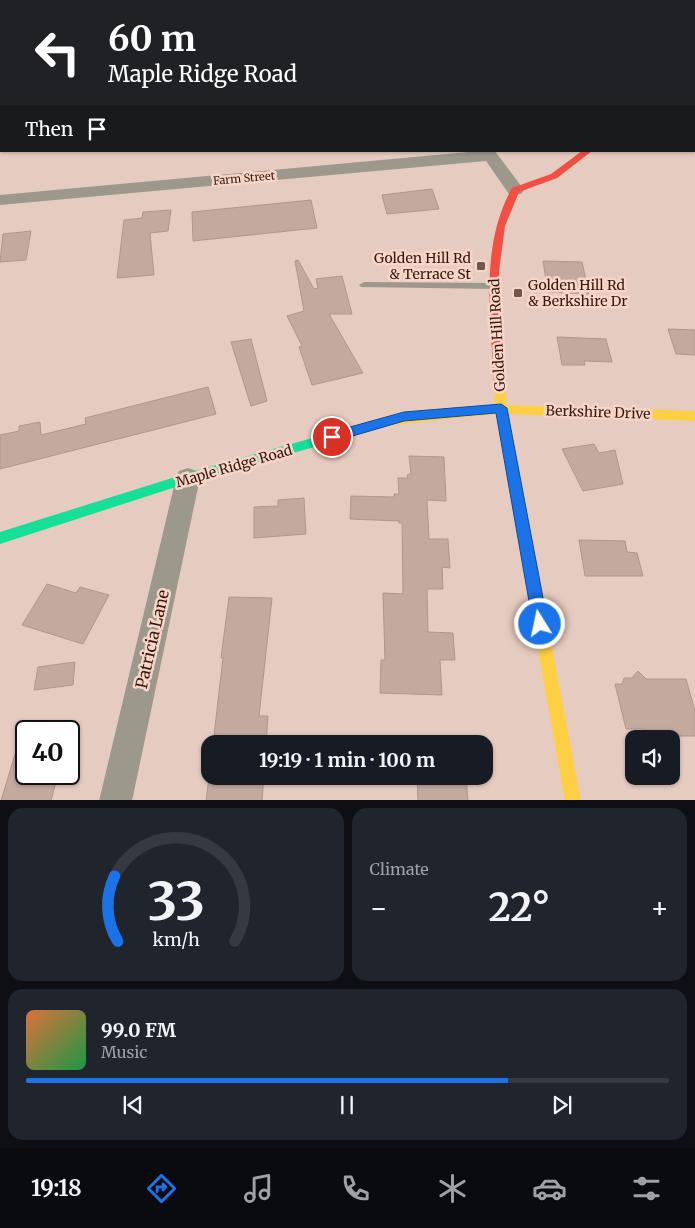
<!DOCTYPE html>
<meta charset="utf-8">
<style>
:root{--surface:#171b24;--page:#20242c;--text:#f1f3f6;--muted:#9ea1a6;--line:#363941;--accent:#1a73e8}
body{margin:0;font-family:Merriweather,serif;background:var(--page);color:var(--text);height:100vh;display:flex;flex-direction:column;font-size:19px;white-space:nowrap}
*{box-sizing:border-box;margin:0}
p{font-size:16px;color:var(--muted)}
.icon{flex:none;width:28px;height:28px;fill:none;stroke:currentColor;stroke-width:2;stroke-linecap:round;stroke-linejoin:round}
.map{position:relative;height:800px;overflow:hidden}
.sheet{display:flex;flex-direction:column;gap:8px;padding:8px;background:#0d0f14;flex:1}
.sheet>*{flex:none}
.banner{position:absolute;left:0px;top:0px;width:695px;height:152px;box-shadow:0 1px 4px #0004;background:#202124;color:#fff;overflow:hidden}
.tools{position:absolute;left:625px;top:730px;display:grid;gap:10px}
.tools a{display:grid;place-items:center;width:55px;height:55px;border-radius:10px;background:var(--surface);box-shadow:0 1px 4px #0004;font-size:25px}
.speed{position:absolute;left:15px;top:720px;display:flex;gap:10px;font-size:25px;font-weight:700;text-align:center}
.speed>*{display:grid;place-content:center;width:65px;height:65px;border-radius:50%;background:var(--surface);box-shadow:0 1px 4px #0004;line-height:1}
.speed .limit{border:2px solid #111;border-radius:8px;background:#fff;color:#111}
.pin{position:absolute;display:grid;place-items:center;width:42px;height:42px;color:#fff;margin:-21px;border:2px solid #fff;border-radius:50%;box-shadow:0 1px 5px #0007}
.me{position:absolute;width:55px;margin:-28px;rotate:350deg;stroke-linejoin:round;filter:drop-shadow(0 0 4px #0008)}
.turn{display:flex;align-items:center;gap:18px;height:105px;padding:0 25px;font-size:22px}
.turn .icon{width:65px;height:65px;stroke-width:2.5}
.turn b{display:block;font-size:35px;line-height:42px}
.then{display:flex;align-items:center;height:48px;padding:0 25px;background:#0003;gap:10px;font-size:19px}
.big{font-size:38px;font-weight:700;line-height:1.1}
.sheet .widget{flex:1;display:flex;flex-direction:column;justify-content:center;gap:8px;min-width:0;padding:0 18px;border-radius:15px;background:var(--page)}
.sheet .dial{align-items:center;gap:0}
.dial svg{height:130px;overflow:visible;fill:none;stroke:var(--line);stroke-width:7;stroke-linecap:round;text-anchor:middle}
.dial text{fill:var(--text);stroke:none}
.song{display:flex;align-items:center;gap:15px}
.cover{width:60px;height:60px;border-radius:8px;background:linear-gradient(135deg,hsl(20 70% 55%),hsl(140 70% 35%))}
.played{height:5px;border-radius:2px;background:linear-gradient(90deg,var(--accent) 75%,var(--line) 75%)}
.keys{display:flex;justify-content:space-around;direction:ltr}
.heat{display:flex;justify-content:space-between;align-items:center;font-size:28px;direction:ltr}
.sheet .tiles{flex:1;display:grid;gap:8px;grid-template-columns:1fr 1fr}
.widget:last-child{grid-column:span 2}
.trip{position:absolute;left:201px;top:735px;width:292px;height:50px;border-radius:15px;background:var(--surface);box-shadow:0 1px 4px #0004;font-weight:700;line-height:50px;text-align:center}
.tab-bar{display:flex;height:80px;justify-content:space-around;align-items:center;background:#090b0e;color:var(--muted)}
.tab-bar .icon{width:35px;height:35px}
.tab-bar .selected{color:var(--accent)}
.tab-bar b{font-size:22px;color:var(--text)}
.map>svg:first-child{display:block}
</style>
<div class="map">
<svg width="695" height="801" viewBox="0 0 695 801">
<rect width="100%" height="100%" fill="#e6cbc0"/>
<g fill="#c4a99e" stroke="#b0968c">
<polygon points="432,189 439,209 387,214 382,195"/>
<polygon points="311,200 317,228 193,241 192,212"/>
<polygon points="171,210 168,231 150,233 154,275 117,278 124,220 142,218 143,212"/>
<polygon points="31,231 26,260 0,262 3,234"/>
<polygon points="298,260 314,289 318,288 316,279 342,276 352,314 329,314 363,373 312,385 299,347 302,346 287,316 304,311 295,261"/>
<polygon points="543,261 582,262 589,294 548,292"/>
<polygon points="668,329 695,330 695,355 676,354"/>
<polygon points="557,337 606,339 612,362 584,361 585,365 562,365"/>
<polygon points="251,339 267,401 251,406 231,342"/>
<polygon points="208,387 216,414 0,469 0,435 19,431 19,426 40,422 41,435 86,424 85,418"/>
<polygon points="594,444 599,453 615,450 623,484 583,491 562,449"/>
<polygon points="409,456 444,457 446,501 427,500 429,539 448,539 450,568 442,567 443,589 427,589 428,632 453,633 455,660 440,660 442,695 380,693 381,660 385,660 383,593 403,594 402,523 399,523 399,521 350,519 351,496 394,497 394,494 399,494 398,478 408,478 407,475 411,474"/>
<polygon points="304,498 306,534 254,538 254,507 278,506 278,500"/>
<polygon points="579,540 625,541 627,552 637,553 643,576 585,576"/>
<polygon points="47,584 76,593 80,587 109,595 83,644 22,625"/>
<polygon points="229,597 272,598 259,716 268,716 266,744 213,744 223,658 221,658"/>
<polygon points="75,662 73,685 34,690 38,667"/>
<polygon points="638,671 646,679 686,679 695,711 695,736 646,736 645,729 626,729 615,684 622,684 624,678 632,678"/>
<polygon points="21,734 26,735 26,774 58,774 51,801 1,801"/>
<polygon points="210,769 210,776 264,776 262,801 206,801"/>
<polygon points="417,776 466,776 468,801 418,801"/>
</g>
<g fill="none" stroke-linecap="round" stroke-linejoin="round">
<polygon fill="#9d988c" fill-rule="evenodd" points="364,282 495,283 500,286 495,289 361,287 359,285"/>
<g fill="#9d988c" fill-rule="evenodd">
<rect x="404" y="0" width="12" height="1"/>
<rect x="0" y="70" width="1" height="8"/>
<polygon points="479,151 495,151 524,190 521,194 509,194 486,161 0,205 0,195"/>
<polygon points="188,468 197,471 200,478 132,801 99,801 176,478 179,471"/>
</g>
<g fill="#16e098" fill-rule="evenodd">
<polygon points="606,0 612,0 613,1 607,1"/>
<polygon points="394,415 398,417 400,420 398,423 188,483 0,544 0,532 188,473"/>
</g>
<polygon fill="#ffcf43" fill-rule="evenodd" points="500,379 506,383 506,405 695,411 695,421 508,414 581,801 565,801 496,414 394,425 390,423 388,420 390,417 394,415 495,405 494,383"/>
<path fill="#f24e42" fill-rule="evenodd" d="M582 151H592L557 178 519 192 505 226 499 271 506 383 504 386H496L494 383C491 318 479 247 512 188L551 174Z"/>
</g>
<polygon fill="#1a73e8" stroke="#114b97" points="501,404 507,408 548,624 546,629 540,631 535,629 533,624 496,413 404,421 332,442 326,437 332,432 404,412"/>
<g fill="#73574b" stroke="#f7d5c8" stroke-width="2">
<rect x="476" y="261" width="10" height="10" rx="2.5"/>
<rect x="513" y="288" width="10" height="10" rx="2.5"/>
</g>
<g text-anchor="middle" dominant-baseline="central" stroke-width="5" stroke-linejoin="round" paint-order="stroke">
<g font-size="11" fill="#35180c" stroke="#f7d5c8">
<text transform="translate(244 178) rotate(-5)">Farm Street</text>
</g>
<g font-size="14" fill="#35180c" stroke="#f7d5c8" text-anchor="end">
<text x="471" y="258">Golden Hill Rd<tspan x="471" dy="16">&amp; Terrace St</tspan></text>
<text x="528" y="285" text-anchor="start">Golden Hill Rd<tspan x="528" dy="16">&amp; Berkshire Dr</tspan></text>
</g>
<g font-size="14" fill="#35180c" stroke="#f7d5c8">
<text transform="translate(497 335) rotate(-93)">Golden Hill Road</text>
<text transform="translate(598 412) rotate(2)">Berkshire Drive</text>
<text transform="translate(234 466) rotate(-16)">Maple Ridge Road</text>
</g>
<g font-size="16" fill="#35180c" stroke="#f7d5c8">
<text transform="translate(152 639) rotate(-77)">Patricia Lane</text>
</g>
</g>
</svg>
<div class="tools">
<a><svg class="icon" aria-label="sound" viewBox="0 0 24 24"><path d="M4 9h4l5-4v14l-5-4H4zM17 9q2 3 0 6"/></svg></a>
</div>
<div class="speed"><div class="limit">40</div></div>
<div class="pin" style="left:332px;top:437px;background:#d93025"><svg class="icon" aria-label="arrive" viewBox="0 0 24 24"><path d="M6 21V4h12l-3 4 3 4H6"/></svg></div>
<svg class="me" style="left:540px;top:624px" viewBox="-20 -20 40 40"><circle r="17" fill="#1a73e8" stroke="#fff" stroke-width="3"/><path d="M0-11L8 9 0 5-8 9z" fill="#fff"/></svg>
<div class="trip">19:19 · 1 min · 100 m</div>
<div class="banner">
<div class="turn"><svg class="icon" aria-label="left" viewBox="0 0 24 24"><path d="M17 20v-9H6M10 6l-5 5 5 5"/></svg><div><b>60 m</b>Maple Ridge Road</div></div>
<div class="then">Then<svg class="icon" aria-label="arrive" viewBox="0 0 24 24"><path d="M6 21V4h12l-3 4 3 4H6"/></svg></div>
</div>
</div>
<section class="sheet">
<div class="tiles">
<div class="widget dial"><svg viewBox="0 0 100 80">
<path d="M14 69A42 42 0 1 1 86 69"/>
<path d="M14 69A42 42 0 0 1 12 29" stroke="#1a73e8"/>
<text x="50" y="56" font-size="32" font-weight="700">33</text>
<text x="50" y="72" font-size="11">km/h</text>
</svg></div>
<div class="widget"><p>Climate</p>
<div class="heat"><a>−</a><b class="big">22°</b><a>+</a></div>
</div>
<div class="widget">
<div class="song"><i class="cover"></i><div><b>99.0 FM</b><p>Music</p></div></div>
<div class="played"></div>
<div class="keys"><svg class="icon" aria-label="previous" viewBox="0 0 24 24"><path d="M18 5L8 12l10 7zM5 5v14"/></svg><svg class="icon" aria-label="pause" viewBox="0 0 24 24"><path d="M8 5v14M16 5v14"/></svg><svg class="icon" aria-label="next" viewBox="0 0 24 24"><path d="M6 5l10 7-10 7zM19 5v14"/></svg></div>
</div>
</div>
</section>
<nav class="tab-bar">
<b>19:18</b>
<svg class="icon selected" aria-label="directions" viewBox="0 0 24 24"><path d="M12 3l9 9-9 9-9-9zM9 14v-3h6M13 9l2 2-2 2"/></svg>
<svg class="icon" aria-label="music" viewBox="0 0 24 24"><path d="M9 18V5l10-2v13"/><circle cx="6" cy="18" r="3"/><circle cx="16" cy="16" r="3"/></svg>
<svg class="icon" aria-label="phone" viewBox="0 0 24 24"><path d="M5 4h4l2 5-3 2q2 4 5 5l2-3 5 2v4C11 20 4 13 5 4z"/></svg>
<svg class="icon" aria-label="climate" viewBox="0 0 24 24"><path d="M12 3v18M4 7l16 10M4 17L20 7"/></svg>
<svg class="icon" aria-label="car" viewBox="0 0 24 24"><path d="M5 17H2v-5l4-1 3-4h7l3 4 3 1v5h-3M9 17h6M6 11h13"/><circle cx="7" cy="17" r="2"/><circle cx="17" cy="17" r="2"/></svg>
<svg class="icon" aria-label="filters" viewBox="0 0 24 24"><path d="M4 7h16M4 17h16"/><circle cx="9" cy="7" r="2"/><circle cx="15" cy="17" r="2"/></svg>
</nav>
